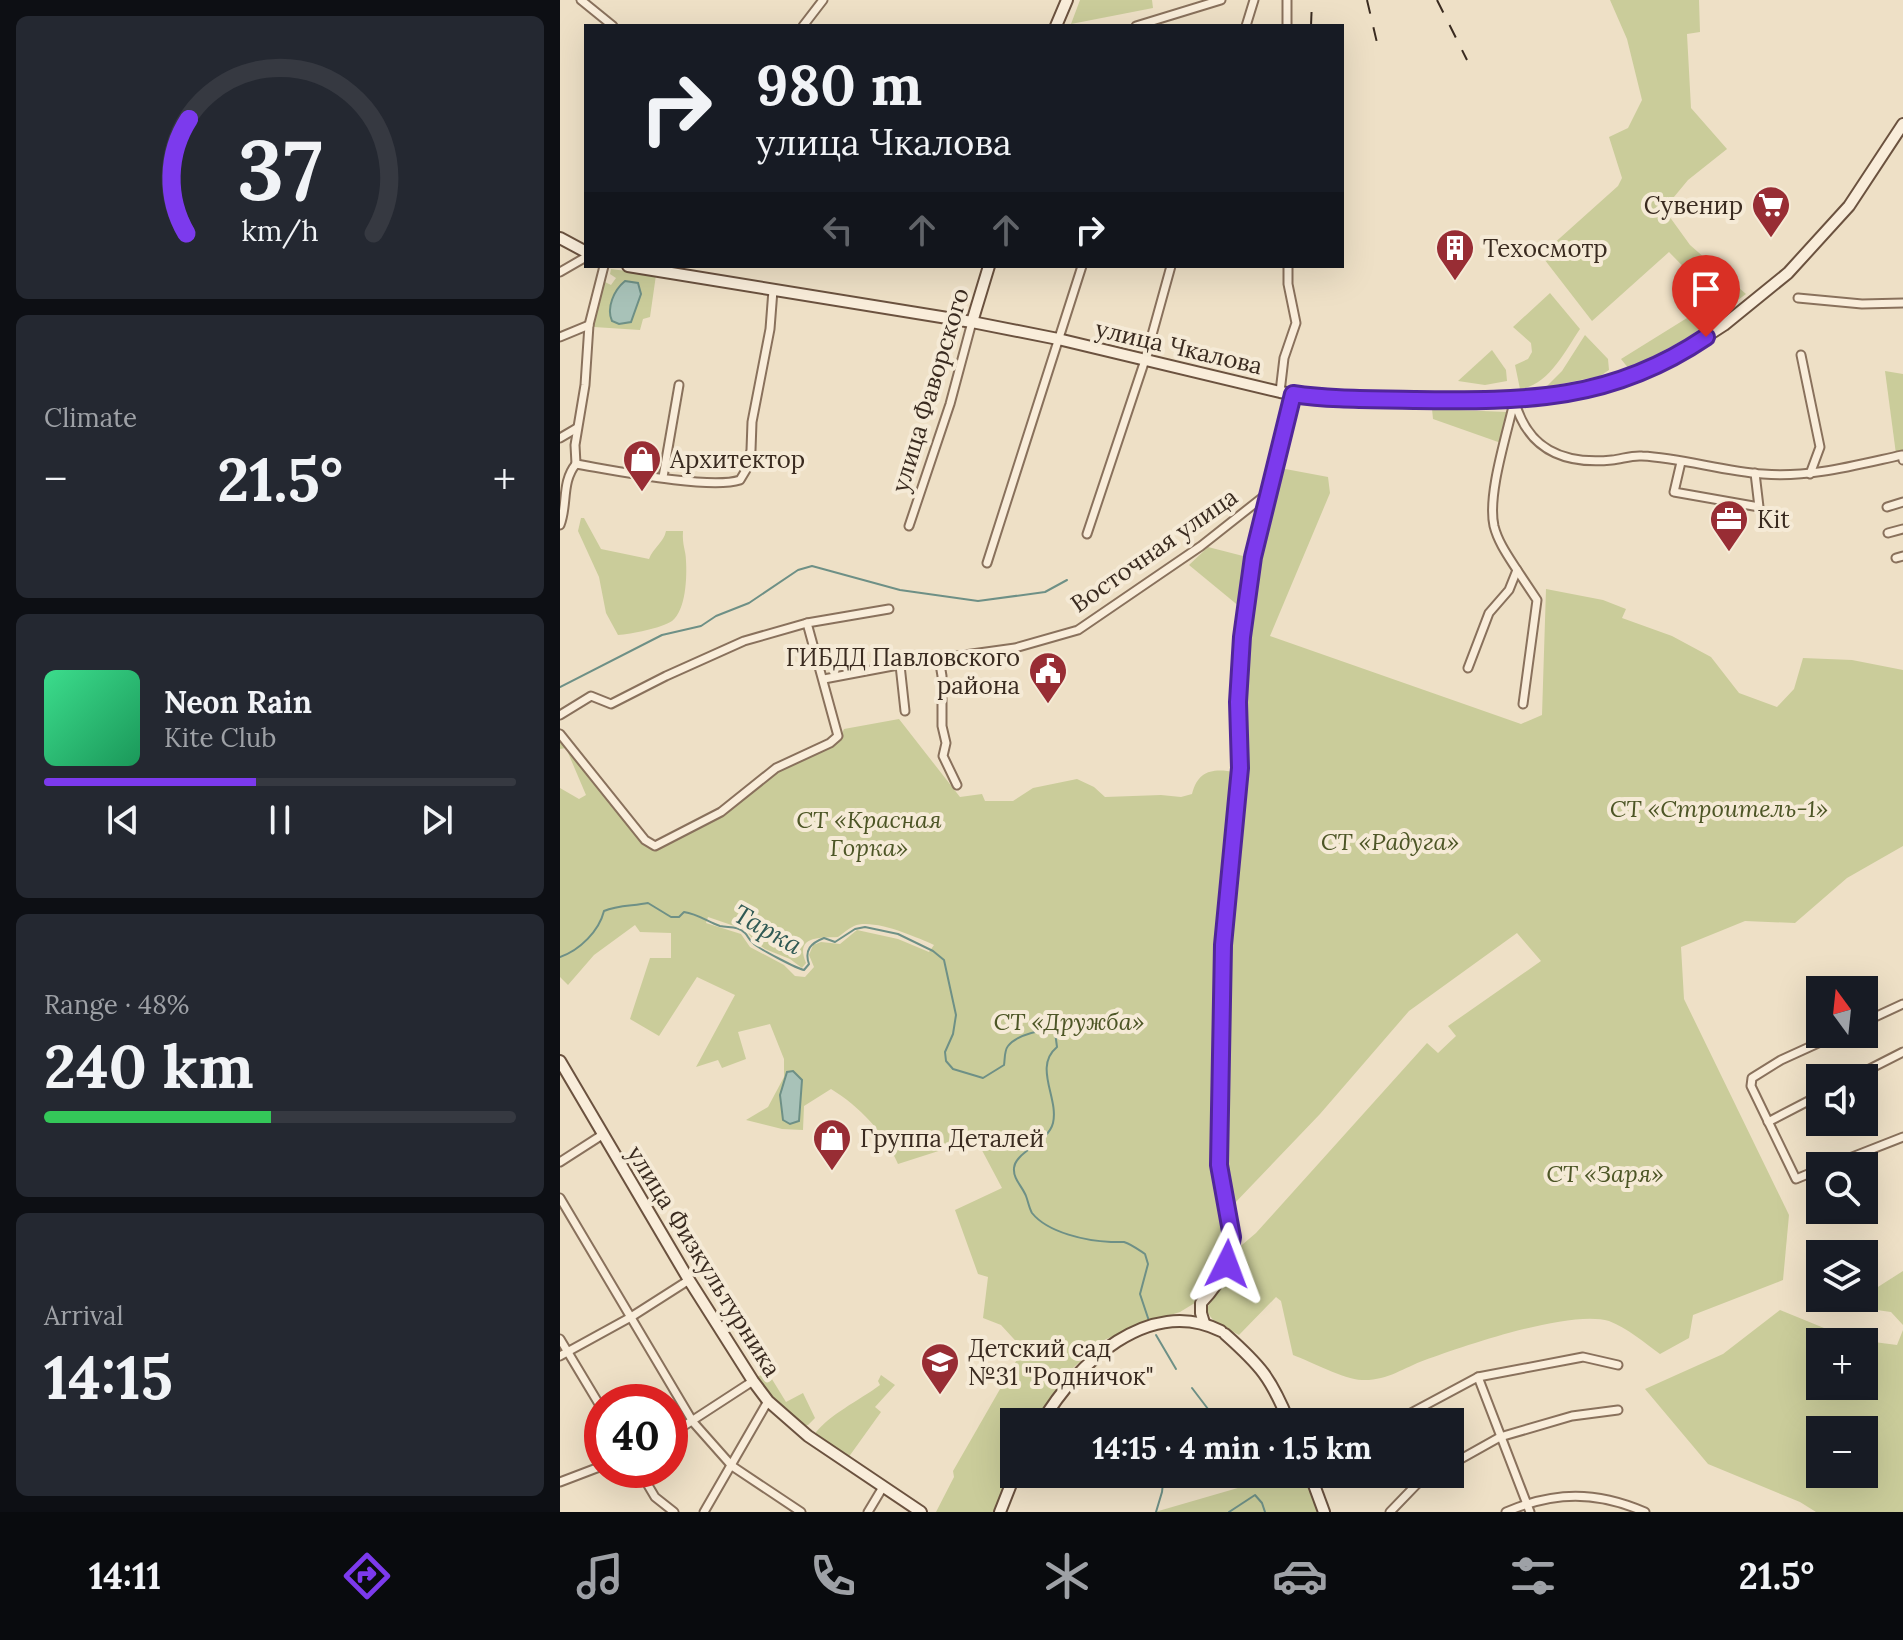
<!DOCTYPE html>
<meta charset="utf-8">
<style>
:root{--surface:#171b24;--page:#242831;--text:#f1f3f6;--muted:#9ea1a6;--line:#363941;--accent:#7c3aed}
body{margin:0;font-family:Lora,serif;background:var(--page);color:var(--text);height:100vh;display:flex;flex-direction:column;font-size:30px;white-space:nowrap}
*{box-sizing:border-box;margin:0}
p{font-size:26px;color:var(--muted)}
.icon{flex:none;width:44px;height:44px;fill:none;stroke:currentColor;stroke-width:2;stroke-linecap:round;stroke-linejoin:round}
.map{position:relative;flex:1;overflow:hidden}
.side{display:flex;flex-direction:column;gap:16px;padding:16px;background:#0d0f14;width:560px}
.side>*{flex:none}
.banner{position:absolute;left:24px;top:24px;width:760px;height:244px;border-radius:0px;box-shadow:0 8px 32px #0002;background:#171b24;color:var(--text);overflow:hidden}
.needle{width:52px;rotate:345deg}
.controls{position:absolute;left:1246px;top:976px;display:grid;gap:16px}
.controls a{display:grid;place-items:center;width:72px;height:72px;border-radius:0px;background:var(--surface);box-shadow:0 8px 32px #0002;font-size:40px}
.speed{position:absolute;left:24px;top:1384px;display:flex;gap:16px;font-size:40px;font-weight:700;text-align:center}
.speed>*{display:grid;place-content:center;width:104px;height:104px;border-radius:50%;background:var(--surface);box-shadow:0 8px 32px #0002;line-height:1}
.speed .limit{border:12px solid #d22;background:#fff;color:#111}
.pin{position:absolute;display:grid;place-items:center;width:68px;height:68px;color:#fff;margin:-82px -34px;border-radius:50% 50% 50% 0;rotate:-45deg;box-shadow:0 0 8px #0007}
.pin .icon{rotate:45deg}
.me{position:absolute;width:88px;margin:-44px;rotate:3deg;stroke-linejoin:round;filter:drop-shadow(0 0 6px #0008)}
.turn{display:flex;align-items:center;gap:28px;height:168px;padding:0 40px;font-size:36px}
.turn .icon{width:104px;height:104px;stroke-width:2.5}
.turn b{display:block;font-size:56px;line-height:68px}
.lanes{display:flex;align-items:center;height:76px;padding:0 40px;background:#0003;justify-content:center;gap:40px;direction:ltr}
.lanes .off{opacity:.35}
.big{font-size:60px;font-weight:800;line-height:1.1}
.side .widget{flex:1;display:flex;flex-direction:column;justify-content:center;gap:12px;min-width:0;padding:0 28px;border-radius:12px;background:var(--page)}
.side .dial{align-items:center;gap:0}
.dial svg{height:208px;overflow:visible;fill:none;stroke:var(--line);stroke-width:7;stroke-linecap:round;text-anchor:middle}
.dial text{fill:var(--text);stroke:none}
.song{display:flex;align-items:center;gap:24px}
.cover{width:96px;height:96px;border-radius:12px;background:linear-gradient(135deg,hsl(150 70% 55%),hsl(150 70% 35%))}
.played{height:8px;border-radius:4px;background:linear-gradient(90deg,var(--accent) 45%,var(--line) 45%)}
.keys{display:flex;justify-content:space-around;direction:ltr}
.heat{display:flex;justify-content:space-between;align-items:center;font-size:44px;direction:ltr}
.charge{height:12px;border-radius:6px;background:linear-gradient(90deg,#34c759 48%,var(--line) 0)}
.trip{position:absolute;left:440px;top:1408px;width:464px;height:80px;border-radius:0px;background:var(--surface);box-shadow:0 8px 32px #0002;font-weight:800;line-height:80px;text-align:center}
.tabs{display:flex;height:128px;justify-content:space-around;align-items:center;background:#090b0e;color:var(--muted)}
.tabs .icon{width:56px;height:56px}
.tabs .active{color:var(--accent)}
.tabs b{font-size:36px;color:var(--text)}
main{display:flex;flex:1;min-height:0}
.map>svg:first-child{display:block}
</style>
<main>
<section class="side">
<div class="widget dial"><svg viewBox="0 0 100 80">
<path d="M14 69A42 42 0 1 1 86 69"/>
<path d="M14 69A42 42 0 0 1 15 25" stroke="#7c3aed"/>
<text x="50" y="56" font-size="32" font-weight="700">37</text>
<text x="50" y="72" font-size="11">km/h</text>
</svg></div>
<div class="widget"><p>Climate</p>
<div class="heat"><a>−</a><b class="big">21.5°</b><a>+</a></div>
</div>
<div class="widget">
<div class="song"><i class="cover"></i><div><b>Neon Rain</b><p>Kite Club</p></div></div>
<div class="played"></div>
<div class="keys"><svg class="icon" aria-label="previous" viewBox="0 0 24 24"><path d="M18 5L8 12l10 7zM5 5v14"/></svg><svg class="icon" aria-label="pause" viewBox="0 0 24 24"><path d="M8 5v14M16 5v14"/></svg><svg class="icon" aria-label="next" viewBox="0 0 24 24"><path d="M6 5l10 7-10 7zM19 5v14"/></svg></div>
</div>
<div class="widget"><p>Range · 48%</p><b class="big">240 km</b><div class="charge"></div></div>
<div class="widget"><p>Arrival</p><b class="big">14:15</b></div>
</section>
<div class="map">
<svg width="1343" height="1512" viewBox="0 0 1343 1512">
<rect width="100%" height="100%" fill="#eee0c6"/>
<g fill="#cacc9a" fill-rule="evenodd">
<polygon points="520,0 592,0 593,8 511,24"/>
<polygon points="1050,0 1139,0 1140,32 1127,34 1131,108 1167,149 1128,180 1104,209 1130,245 1186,294 1127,338 1069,369 1061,359 1156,300 1109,252 1032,321 981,255 1058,186 1062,178 1049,137 1068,128 1082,100 1067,39"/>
<polygon points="51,269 96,275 90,317 83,319 80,330 34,327 34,315 44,284 45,282 51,285 56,278 50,274"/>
<path d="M990 293 1020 329C1005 351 989 385 960 389L955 365 968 359 972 352 971 343 953 327Z"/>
<polygon points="1025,335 1048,359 1049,370 1040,376 986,387 1002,371"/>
<polygon points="932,350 946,370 947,381 925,385 898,381"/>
<polygon points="1325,371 1343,374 1343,453 1336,454"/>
<polygon points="872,409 948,412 941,443 873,419"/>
<path d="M720 468 768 477 770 493 710 636 961 724 982 715 986 589 1043 600 1066 609 1062 618 1112 636 1151 657 1179 693 1217 707 1234 689 1243 658 1292 660 1343 670V846L1287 878 1235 923 1185 921 1121 947 1124 999 1229 1215 1223 1280 1133 1315 1129 1338 1100 1354C1085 1343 1067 1328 1049 1321 1011 1309 903 1346 865 1360 843 1368 827 1381 802 1380 783 1379 752 1362 733 1355L721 1301 716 1297 679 1335C667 1328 649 1323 647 1308L669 1274 676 1250 696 1233 867 1043 878 1053 896 1036 888 1026 981 961 957 933 849 1011 760 1114 672 1206 664 1110 667 1061 666 945 679 824 688 766V672L698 577Z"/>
<path d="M21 518H24L41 549 89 559C93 548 104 542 106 531H123C122 546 126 550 126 561 127 577 126 610 112 621 102 628 71 634 58 635L46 613 39 577 18 531Z"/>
<polygon points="648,547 687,557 680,607 629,565"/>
<path d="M339 719 400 797 422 794 425 801H453L473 788 517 779 534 787 545 797 601 795 621 797 632 794C638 770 653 768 675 772L658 944 656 1115 670 1237 658 1278 638 1301 620 1312 578 1325 542 1341 513 1368 491 1397 478 1422H454V1468L434 1512H376L394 1477 393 1471 463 1349 441 1325 423 1318 428 1277 418 1274 395 1210 442 1188 416 1139 338 1164C324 1132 300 1107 271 1089L244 1106 243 1130 222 1129 186 1120 208 1107 224 1077V1059L210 1024 178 1032 186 1059 162 1068 158 1060 136 1067 175 995 137 977 99 1036 70 1019 90 958H111V933L80 932 75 925 34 955 8 985 0 977V788L19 799 26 795 6 748 0 749V737L83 841 96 849 156 820 219 769 271 747 279 740 284 729ZM148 917 186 930 194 941 205 949 230 959 242 968 246 963C234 935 261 938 278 937 282 934 288 929 294 926 313 918 356 937 374 945L369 952 338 939 297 930 280 944 261 942 253 945 249 955 254 967 245 977 235 976 224 965 190 947 181 934 146 923Z"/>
<polygon points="1343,1271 1343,1325 1331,1312 1288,1306"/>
<path d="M1220 1310 1291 1339 1337 1345 1343 1330V1512H1256L1240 1502 1148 1464 1085 1389 1163 1354ZM1260 1342H1304V1386H1260ZM1260 1430H1304V1474H1260Z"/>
<polygon points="207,1371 226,1402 243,1393 255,1418 248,1425 243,1426 208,1395 196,1378"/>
<path d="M321 1375 335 1385 315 1407 321 1412 288 1458 254 1435C268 1415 300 1400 320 1385L318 1381Z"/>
<polygon points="709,1474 746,1474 761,1512 595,1512 695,1483"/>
</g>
<g fill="#a8c2b8" stroke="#6e9086" stroke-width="2">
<path d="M65 281 78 283 81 294 71 322 59 324 52 321C46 308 54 290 65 281Z"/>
<polygon points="233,1071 242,1080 239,1121 230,1124 223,1120 220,1095 227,1072"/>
</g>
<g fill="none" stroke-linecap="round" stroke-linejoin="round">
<g stroke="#6e9086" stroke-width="2">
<polyline points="0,687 102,635 141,626 156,616 189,603 238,570 252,566 340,590 418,601 485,592 507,580"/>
<path d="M0 957C20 950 39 931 44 911 57 905 73 906 88 903L111 917H119L124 912C138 914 148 922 160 926 169 928 178 926 185 933 188 936 189 940 193 943 197 948 238 969 244 970L249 964C244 950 251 943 264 938L275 942 295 929 305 927 338 934 373 951 384 960 396 1015 393 1034 385 1052 386 1061 393 1069 423 1078 444 1065C445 1060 444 1051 448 1046 456 1035 477 1031 490 1029L495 1032 497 1047C473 1067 499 1098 493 1123 488 1143 455 1152 454 1168 453 1179 462 1186 466 1196 468 1201 469 1208 472 1213 488 1233 527 1241 551 1242 553 1242 563 1242 564 1242 571 1244 579 1250 585 1254L588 1264 580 1294 589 1321"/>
<polyline points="596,1335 616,1369"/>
<polyline points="632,1388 648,1409 645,1422"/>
<polyline points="596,1512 602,1492 604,1474"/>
<polyline points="669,1512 695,1495 702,1503 705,1512"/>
</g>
<defs>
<g id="street">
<polyline points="21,0 53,26"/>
<polyline points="243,26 263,0"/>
<polyline points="576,26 661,0"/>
<polyline points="686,26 694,0"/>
<polyline points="727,26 727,0"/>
<polyline points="0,272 26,257"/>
<polyline points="1238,298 1302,304 1343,303"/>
<polyline points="0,337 29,325"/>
<polyline points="1241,355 1260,447 1250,474"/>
<polyline points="720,392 724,358 736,323 728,284 728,266"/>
<path d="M954 399C967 449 1002 465 1052 460 1062 459 1072 455 1082 456 1122 458 1162 471 1203 474 1250 478 1296 465 1342 455L1343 460"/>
<polyline points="0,438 17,428"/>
<polyline points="1121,462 1114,492 1199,507 1195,473"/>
<path d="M16 464C52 470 149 490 180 480L186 470 191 450 192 422 210 329 213 290"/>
<polyline points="16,464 15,445 25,385 29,325 44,266"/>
<polyline points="103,477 119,385"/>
<polyline points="1327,507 1343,502"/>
<path d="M0 525C8 505 1 482 16 464"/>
<polyline points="349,526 390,404 412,322"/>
<polyline points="1328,533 1343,529"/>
<polyline points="527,534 585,360 611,266"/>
<polyline points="1336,558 1343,556"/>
<polyline points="427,563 522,266"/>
<polyline points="957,570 977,600 963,704"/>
<polyline points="379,658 382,676 382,726 386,743 383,756 397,785"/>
<polyline points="340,665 345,711"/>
<path d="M908 668 929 613 949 590 957 570C948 556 938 542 934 526 927 495 947 434 954 402"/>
<polyline points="264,679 354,662 455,648 518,630 641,546 708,493"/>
<polyline points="0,715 31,696 51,704 106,676 184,641 247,623"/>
<polyline points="0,734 85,840 95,846 161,812 216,768 270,743 278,736 247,623 329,609"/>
<polyline points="1304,1022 1343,1004"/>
<polyline points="1292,1078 1343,1052"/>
<polyline points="1208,1122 1260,1095"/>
<polyline points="0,1162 42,1135"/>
<polyline points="1269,1166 1343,1137"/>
<polyline points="1260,1169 1236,1179 1191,1086 1192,1078 1221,1060 1278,1034"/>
<polyline points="0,1198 133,1422 172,1466 241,1512"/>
<polyline points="0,1339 42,1409"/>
<polyline points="0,1356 71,1317 129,1280"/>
<polyline points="918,1377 970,1512"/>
<polyline points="834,1422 918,1377 1023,1357 1058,1365"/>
<polyline points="110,1435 193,1381"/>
<polyline points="890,1465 940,1437 1012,1416 1058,1410"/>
<polyline points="79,1470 95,1497 114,1512"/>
<polyline points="0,1482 42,1466"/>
<polyline points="144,1512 208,1401"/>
<polyline points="308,1512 323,1487"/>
<polyline points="830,1512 857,1484 874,1474"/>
<path d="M946 1512C995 1491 1036 1491 1085 1512"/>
</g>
<g id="secondary">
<polyline points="496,26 507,0"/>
<polyline points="0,238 26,252"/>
<polyline points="68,266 412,322 498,339 720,392 764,399 924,401 1010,393 1042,387 1068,379 1127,349 1164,325 1228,273 1289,206 1343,124"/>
<polyline points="412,322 429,266"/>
<polyline points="0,1061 129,1280 193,1381 208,1401 248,1436 361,1512"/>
<path d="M644 1323 641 1313V1303C689 1253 664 1223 659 1165L663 945 680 768 678 702 682 637 693 557 733 394"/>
<path d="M665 1334C701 1366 711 1378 729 1422"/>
<path d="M482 1422C516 1364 589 1295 661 1331"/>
<polyline points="750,1474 764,1512"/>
<polyline points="440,1512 455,1474"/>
</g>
</defs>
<use href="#street" stroke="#89715c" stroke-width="11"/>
<use href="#secondary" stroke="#6b523f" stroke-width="14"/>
<use href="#street" stroke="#f9edda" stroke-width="7"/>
<use href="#secondary" stroke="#f9edda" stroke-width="10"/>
<g stroke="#3a2b20" stroke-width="2" stroke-dasharray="14 14" stroke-linecap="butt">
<polyline points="807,0 818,47"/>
<polyline points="877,0 907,60"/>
<polyline points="751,26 752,0"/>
</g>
</g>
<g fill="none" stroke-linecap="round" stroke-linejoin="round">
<defs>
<path id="route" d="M667 1264 672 1237 659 1165 663 945 680 768 678 702 682 637 693 557 733 394C773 400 813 399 854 400 966 401 1050 402 1146 337"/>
</defs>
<use href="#route" stroke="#51269a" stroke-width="20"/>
<use href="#route" stroke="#7c3aed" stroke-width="14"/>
</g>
<defs>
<symbol id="supermarket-pin" viewBox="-11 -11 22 30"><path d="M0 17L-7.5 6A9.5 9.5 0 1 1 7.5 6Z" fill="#982d34" stroke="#f5ead6"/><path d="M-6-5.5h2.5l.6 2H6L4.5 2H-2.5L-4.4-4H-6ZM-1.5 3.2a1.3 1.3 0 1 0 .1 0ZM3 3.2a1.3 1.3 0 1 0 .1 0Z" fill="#fff"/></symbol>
<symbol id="building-pin" viewBox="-11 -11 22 30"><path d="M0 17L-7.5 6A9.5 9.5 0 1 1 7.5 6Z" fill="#982d34" stroke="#f5ead6"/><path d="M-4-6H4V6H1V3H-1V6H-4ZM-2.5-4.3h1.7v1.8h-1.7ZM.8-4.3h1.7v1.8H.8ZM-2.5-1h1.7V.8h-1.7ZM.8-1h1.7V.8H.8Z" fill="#fff"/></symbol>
<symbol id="shop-pin" viewBox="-11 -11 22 30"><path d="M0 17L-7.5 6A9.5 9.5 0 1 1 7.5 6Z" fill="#982d34" stroke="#f5ead6"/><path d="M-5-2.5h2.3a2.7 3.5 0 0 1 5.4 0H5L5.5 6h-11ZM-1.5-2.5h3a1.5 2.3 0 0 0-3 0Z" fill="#fff"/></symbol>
<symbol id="office-pin" viewBox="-11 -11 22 30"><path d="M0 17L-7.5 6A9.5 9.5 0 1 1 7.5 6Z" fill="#982d34" stroke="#f5ead6"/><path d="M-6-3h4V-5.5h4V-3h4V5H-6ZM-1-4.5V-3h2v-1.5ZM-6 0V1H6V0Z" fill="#fff"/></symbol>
<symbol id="civic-pin" viewBox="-11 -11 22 30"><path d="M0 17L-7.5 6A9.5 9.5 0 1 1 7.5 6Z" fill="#982d34" stroke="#f5ead6"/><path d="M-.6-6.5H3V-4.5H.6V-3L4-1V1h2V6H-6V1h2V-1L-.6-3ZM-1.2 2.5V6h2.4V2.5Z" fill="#fff"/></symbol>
<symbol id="school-pin" viewBox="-11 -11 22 30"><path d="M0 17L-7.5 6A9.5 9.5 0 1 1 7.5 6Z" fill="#982d34" stroke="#f5ead6"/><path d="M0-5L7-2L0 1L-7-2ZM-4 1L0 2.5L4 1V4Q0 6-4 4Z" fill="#fff"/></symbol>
</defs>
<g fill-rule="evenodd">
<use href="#supermarket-pin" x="1189" y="183" width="44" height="60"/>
<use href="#building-pin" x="873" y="226" width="44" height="60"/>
<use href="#shop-pin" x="60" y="437" width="44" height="60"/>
<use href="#office-pin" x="1147" y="497" width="44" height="60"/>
<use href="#civic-pin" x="466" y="649" width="44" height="60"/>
<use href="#shop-pin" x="250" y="1116" width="44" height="60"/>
<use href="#school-pin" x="358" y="1340" width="44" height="60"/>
</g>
<g text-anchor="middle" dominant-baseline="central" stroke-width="8" stroke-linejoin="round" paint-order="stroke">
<g font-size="24" fill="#3a2b20" stroke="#f5ead6" text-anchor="start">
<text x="1183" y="205" text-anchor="end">Сувенир</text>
<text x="923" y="248">Техосмотр</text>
<text x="110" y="459">Архитектор</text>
<text x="1197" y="519">Kit</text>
<text x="460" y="657" text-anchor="end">ГИБДД Павловского<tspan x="460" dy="28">района</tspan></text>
<text x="300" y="1138">Группа Деталей</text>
<text x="408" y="1348">Детский сад<tspan x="408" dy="28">№31 "Родничок"</tspan></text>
</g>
<g font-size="24" fill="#3a2b20" stroke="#f5ead6">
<text transform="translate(619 347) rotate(13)">улица Чкалова</text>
<text transform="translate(370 390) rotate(-73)">улица Фаворского</text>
<text transform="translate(594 550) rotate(-35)">Восточная улица</text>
<text transform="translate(144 1261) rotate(58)">улица Физкультурника</text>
</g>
<g font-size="24" font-style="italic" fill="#4d5626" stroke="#f5ead6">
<text x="1159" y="808">СТ «Строитель-1»</text>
<text x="309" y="819">СТ «Красная<tspan x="309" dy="28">Горка»</tspan></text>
<text x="830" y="841">СТ «Радуга»</text>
<text x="509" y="1021">СТ «Дружба»</text>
<text x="1045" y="1173">СТ «Заря»</text>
</g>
<g font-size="26" font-style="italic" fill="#2f5954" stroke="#f5ead6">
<text transform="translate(208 929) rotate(29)">Тарка</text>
</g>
</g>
</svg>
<div class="controls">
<a><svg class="needle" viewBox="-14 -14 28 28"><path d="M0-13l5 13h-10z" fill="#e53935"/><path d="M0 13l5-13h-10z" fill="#9ea1a6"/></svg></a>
<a><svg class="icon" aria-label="sound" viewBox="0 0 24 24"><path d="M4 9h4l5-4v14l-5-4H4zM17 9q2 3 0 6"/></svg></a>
<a><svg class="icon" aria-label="search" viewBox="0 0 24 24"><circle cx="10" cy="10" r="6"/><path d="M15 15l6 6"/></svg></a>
<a><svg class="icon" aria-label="layers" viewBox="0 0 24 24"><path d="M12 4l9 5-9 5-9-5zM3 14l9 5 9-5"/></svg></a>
<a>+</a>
<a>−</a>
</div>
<div class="speed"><div class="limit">40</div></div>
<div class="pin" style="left:1146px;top:337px;background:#d93025"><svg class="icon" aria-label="arrive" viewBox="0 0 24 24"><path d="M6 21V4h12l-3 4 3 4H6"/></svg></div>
<svg class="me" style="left:667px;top:1264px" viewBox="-20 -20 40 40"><path d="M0-17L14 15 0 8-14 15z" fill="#7c3aed" stroke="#fff" stroke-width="4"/></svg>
<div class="trip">14:15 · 4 min · 1.5 km</div>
<div class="banner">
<div class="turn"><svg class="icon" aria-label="right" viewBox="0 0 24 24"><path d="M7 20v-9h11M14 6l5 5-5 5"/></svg><div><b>980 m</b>улица Чкалова</div></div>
<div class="lanes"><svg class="icon off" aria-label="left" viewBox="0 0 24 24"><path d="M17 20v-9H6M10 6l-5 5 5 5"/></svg><svg class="icon off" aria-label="ahead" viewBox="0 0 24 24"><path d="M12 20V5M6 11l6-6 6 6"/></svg><svg class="icon off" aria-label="ahead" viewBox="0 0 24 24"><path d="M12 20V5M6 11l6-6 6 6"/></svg><svg class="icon" aria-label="right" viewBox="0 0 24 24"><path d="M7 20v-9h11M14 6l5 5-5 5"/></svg></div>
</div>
</div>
</main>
<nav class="tabs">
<b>14:11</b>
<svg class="icon active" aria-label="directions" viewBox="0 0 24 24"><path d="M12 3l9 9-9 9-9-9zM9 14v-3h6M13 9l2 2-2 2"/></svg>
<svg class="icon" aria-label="music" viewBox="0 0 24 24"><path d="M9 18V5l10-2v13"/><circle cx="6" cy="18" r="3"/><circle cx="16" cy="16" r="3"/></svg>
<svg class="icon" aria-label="phone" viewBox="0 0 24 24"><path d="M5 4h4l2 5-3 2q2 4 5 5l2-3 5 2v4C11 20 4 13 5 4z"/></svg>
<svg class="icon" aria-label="climate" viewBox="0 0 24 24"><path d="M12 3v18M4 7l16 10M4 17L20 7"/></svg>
<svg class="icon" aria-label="car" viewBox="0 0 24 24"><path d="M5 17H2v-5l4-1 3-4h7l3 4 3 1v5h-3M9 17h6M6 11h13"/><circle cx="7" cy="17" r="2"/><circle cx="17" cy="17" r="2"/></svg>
<svg class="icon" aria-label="filters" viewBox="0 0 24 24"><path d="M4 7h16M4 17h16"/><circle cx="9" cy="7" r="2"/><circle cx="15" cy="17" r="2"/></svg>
<b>21.5°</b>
</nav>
